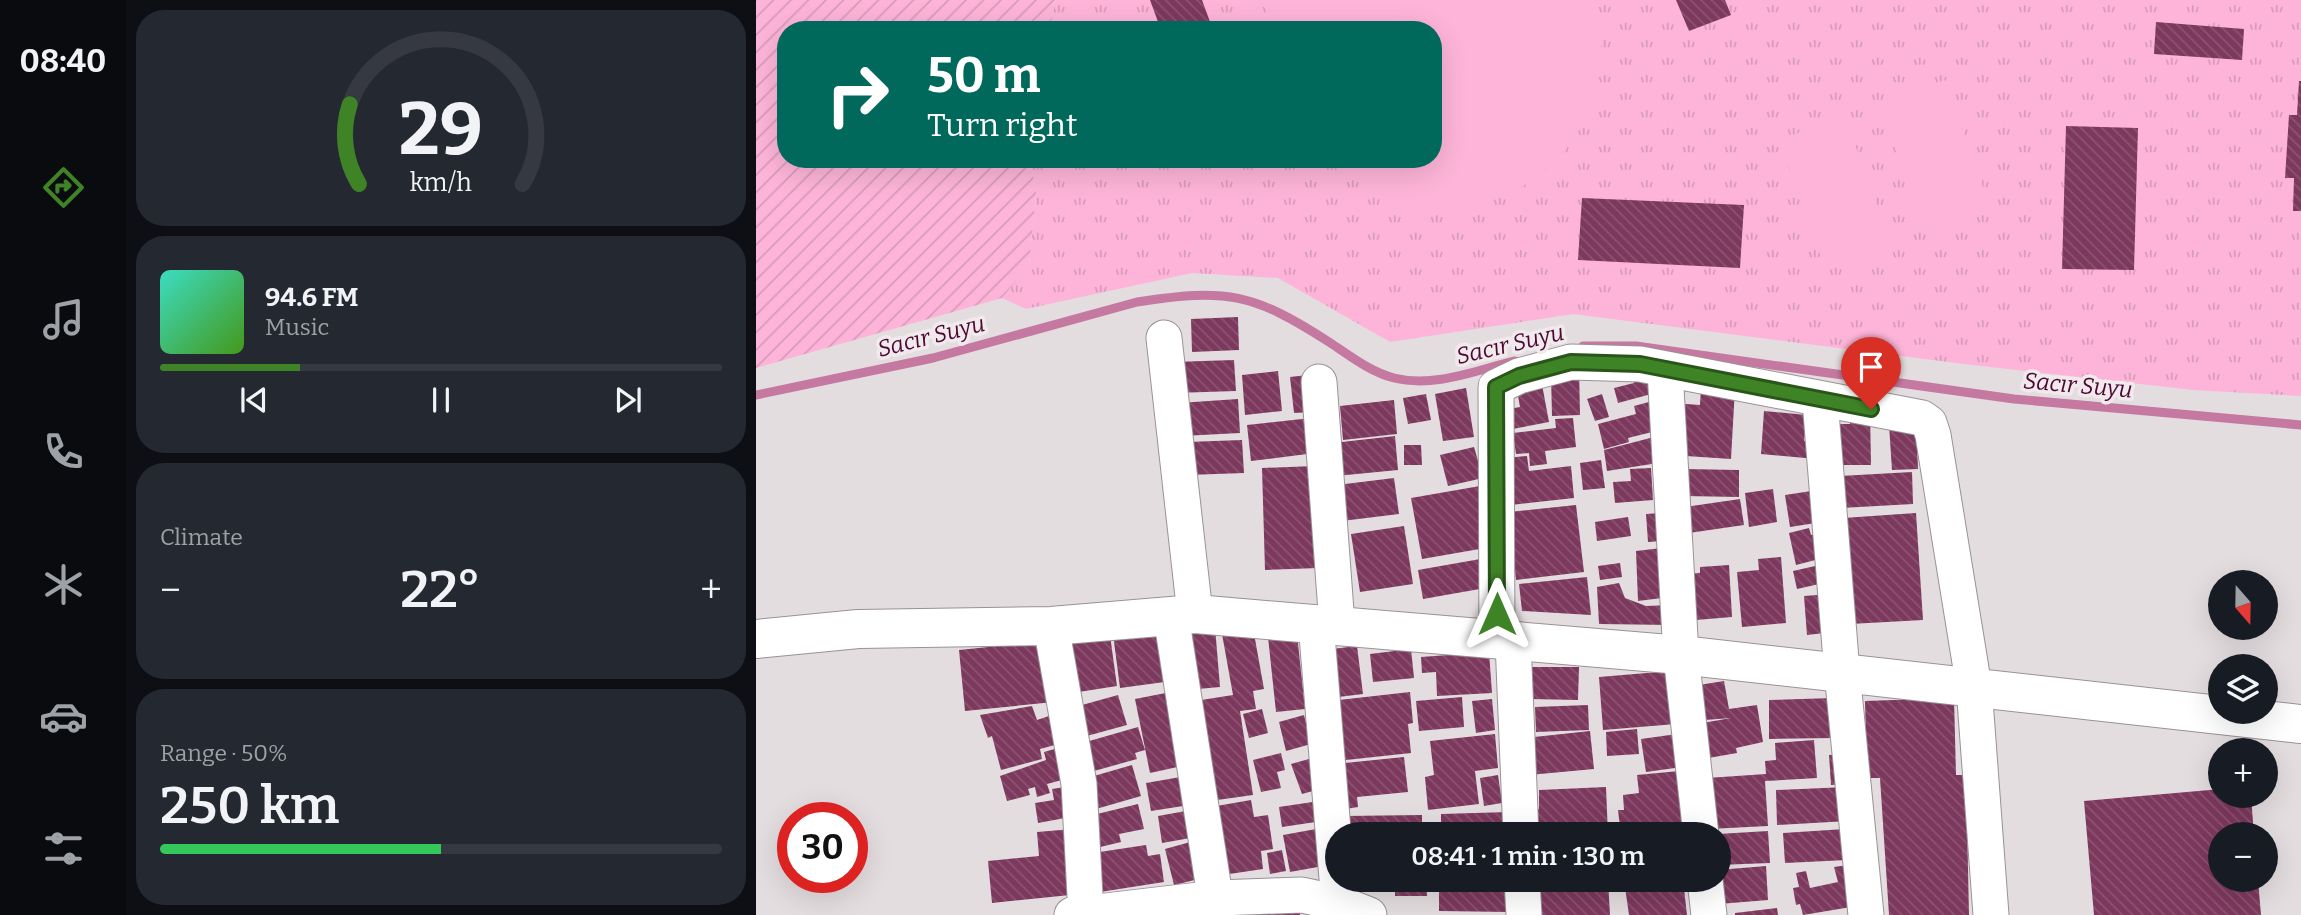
<!DOCTYPE html>
<meta charset="utf-8">
<style>
:root{--surface:#171b24;--page:#242831;--text:#f1f3f6;--muted:#9ea1a6;--line:#363941;--accent:#3f8327}
body{margin:0;font-family:Bitter,serif;background:var(--page);color:var(--text);height:100vh;display:flex;flex-direction:column;font-size:26px;white-space:nowrap}
*{box-sizing:border-box;margin:0}
p{font-size:23px;color:var(--muted)}
.icon{flex:none;width:38px;height:38px;fill:none;stroke:currentColor;stroke-width:2;stroke-linecap:round;stroke-linejoin:round}
.map{position:relative;flex:1;overflow:hidden}
.details{display:flex;flex-direction:column;gap:10px;padding:10px;background:#0d0f14;width:630px}
.details>*{flex:none}
.top-card{position:absolute;left:21px;top:21px;width:665px;height:147px;border-radius:28px;box-shadow:0 7px 28px #0002;background:#00695c;color:#fff;overflow:hidden}
.needle{width:46px;rotate:160deg}
.tools{position:absolute;left:1452px;top:570px;display:grid;gap:14px}
.tools a{display:grid;place-items:center;width:70px;height:70px;border-radius:50%;background:var(--surface);box-shadow:0 7px 28px #0002;font-size:35px}
.speed{position:absolute;left:21px;top:802px;display:flex;gap:14px;font-size:35px;font-weight:700;text-align:center}
.speed>*{display:grid;place-content:center;width:91px;height:91px;border-radius:50%;background:var(--surface);box-shadow:0 7px 28px #0002;line-height:1}
.speed .limit{border:10px solid #d22;background:#fff;color:#111}
.pin{position:absolute;display:grid;place-items:center;width:60px;height:60px;color:#fff;margin:-72px -30px;border-radius:50% 50% 50% 0;rotate:-45deg;box-shadow:0 0 7px #0007}
.pin .icon{rotate:45deg}
.me{position:absolute;width:77px;margin:-38px;rotate:0deg;stroke-linejoin:round;filter:drop-shadow(0 0 5px #0008)}
.turn{display:flex;align-items:center;gap:24px;height:147px;padding:0 35px;font-size:32px}
.turn .icon{width:91px;height:91px;stroke-width:2.5}
.turn b{display:block;font-size:49px;line-height:60px}
.big{font-size:52px;font-weight:600;line-height:1.1}
.details .tile{flex:1;display:flex;flex-direction:column;justify-content:center;gap:10px;min-width:0;padding:0 24px;border-radius:28px;background:var(--page)}
.details .dial{align-items:center;gap:0}
.dial svg{height:182px;overflow:visible;fill:none;stroke:var(--line);stroke-width:7;stroke-linecap:round;text-anchor:middle}
.dial text{fill:var(--text);stroke:none}
.song{display:flex;align-items:center;gap:21px}
.cover{width:84px;height:84px;border-radius:10px;background:linear-gradient(135deg,hsl(170 70% 55%),hsl(100 70% 35%))}
.played{height:7px;border-radius:4px;background:linear-gradient(90deg,var(--accent) 25%,var(--line) 25%)}
.keys{display:flex;justify-content:space-around;direction:ltr}
.heat{display:flex;justify-content:space-between;align-items:center;font-size:38px;direction:ltr}
.charge{height:10px;border-radius:5px;background:linear-gradient(90deg,#34c759 50%,var(--line) 0)}
.trip{position:absolute;left:569px;top:822px;width:406px;height:70px;border-radius:35px;background:var(--surface);box-shadow:0 7px 28px #0002;font-weight:600;line-height:70px;text-align:center}
main{display:flex;flex:1;min-height:0}
.tabs{display:flex;flex-direction:column;width:126px;justify-content:space-around;align-items:center;background:#090b0e;color:var(--muted)}
.tabs .icon{width:49px;height:49px}
.tabs .active{color:var(--accent)}
.tabs b{font-size:32px;color:var(--text)}
.map>svg:first-child{display:block}
</style>
<main>
<nav class="tabs">
<b>08:40</b>
<svg class="icon active" aria-label="directions" viewBox="0 0 24 24"><path d="M12 3l9 9-9 9-9-9zM9 14v-3h6M13 9l2 2-2 2"/></svg>
<svg class="icon" aria-label="music" viewBox="0 0 24 24"><path d="M9 18V5l10-2v13"/><circle cx="6" cy="18" r="3"/><circle cx="16" cy="16" r="3"/></svg>
<svg class="icon" aria-label="phone" viewBox="0 0 24 24"><path d="M5 4h4l2 5-3 2q2 4 5 5l2-3 5 2v4C11 20 4 13 5 4z"/></svg>
<svg class="icon" aria-label="climate" viewBox="0 0 24 24"><path d="M12 3v18M4 7l16 10M4 17L20 7"/></svg>
<svg class="icon" aria-label="car" viewBox="0 0 24 24"><path d="M5 17H2v-5l4-1 3-4h7l3 4 3 1v5h-3M9 17h6M6 11h13"/><circle cx="7" cy="17" r="2"/><circle cx="17" cy="17" r="2"/></svg>
<svg class="icon" aria-label="filters" viewBox="0 0 24 24"><path d="M4 7h16M4 17h16"/><circle cx="9" cy="7" r="2"/><circle cx="15" cy="17" r="2"/></svg>
</nav>
<section class="details">
<div class="tile dial"><svg viewBox="0 0 100 80">
<path d="M14 69A42 42 0 1 1 86 69"/>
<path d="M14 69A42 42 0 0 1 10 34" stroke="#3f8327"/>
<text x="50" y="56" font-size="32" font-weight="700">29</text>
<text x="50" y="72" font-size="11">km/h</text>
</svg></div>
<div class="tile">
<div class="song"><i class="cover"></i><div><b>94.6 FM</b><p>Music</p></div></div>
<div class="played"></div>
<div class="keys"><svg class="icon" aria-label="previous" viewBox="0 0 24 24"><path d="M18 5L8 12l10 7zM5 5v14"/></svg><svg class="icon" aria-label="pause" viewBox="0 0 24 24"><path d="M8 5v14M16 5v14"/></svg><svg class="icon" aria-label="next" viewBox="0 0 24 24"><path d="M6 5l10 7-10 7zM19 5v14"/></svg></div>
</div>
<div class="tile"><p>Climate</p>
<div class="heat"><a>−</a><b class="big">22°</b><a>+</a></div>
</div>
<div class="tile"><p>Range · 50%</p><b class="big">250 km</b><div class="charge"></div></div>
</section>
<div class="map">
<svg width="1545" height="915" viewBox="0 0 1545 915">
<defs>
<pattern id="park-tufts" width="24" height="20" patternUnits="userSpaceOnUse" patternTransform="scale(1.75)"><rect width="24" height="20" fill="#fdb4d8"/><path d="M3 7l-1-3M5 7V3M7 7l1-3M15 17l-1-3M17 17v-4M19 17l1-3" fill="none" stroke="#d99bba"/></pattern>
<pattern id="garden-furrows" width="10" height="10" patternUnits="userSpaceOnUse" patternTransform="scale(1.75)"><rect width="10" height="10" fill="#fdb4d8"/><path d="M-1 1l2-2M0 10L10 0M9 11l2-2" fill="none" stroke="#d99bba"/></pattern>
<pattern id="building-back-hatch" width="6" height="6" patternUnits="userSpaceOnUse" patternTransform="scale(1.75)"><rect width="6" height="6" fill="#7d385d"/><path d="M-1 5l2 2M0 0l6 6M5-1l2 2" fill="none" stroke="#8a5371"/></pattern>
</defs>
<rect width="100%" height="100%" fill="#e4dde0"/>
<polygon fill="url(#park-tufts)" points="299,0 1545,0 1545,396 1437,390 1208,364 817,314 634,342 522,278 436,273 270,309 246,298 273,265 280,192 274,159 677,159 677,30 294,30"/>
<polygon fill="url(#garden-furrows)" points="0,0 299,0 294,30 30,30 30,159 274,159 280,192 273,266 246,298 0,368"/>
<g fill="#fdb4d8">
<path d="M506 0H839C883 162 693 280 576 159H677V30H516Z"/>
<polygon points="1189,80 1236,212 1170,235 1123,104"/>
<polygon points="1089,116 1135,247 1070,271 1023,140"/>
</g>
<g fill="none" stroke-linecap="round" stroke-linejoin="round">
<g stroke="#c579a0" stroke-width="9">
<polyline points="827,346 880,346 1258,399 1545,425"/>
<path d="M0 395 177 358 381 302C471 288 497 293 573 342 593 355 614 372 638 378 679 388 720 370 759 361"/>
</g>
</g>
<g fill="url(#building-back-hatch)">
<polygon points="394,0 446,0 457,30 405,30"/>
<polygon points="920,0 969,0 975,15 933,31"/>
<polygon points="1400,22 1488,29 1486,60 1398,54"/>
<polygon points="1543,81 1545,81 1545,211 1537,211 1538,178 1529,178 1533,115 1541,115"/>
<polygon points="1310,126 1382,128 1378,270 1306,269"/>
<polygon points="826,198 988,205 984,268 822,260"/>
<polygon points="482,317 483,350 436,352 435,319"/>
<polygon points="478,360 480,391 418,393 417,362"/>
<polygon points="823,366 824,415 796,416 795,375"/>
<polygon points="522,371 526,411 489,415 486,375"/>
<polygon points="894,372 899,393 862,403 858,388 878,383 876,376"/>
<polygon points="784,374 793,422 751,430 747,410 764,407 759,379"/>
<polygon points="552,375 555,412 538,413 534,377"/>
<polygon points="945,386 979,388 975,459 915,455 917,403 944,405"/>
<polygon points="710,388 718,437 687,441 679,394"/>
<polygon points="670,394 675,420 652,424 647,398"/>
<polygon points="846,394 853,417 839,421 831,399"/>
<polygon points="482,399 484,433 426,436 423,403"/>
<polygon points="638,400 641,434 587,440 584,406"/>
<polygon points="893,402 900,431 872,438 873,442 848,449 842,424 880,414 878,406"/>
<polygon points="1114,410 1115,465 1079,465 1079,424 1094,424 1094,411"/>
<polygon points="1008,411 1051,415 1048,441 1061,442 1060,459 1005,454"/>
<polygon points="555,418 559,453 495,461 491,425"/>
<polygon points="817,418 820,447 789,451 791,464 774,466 773,453 760,454 757,433 800,428 799,419"/>
<polygon points="1160,423 1162,469 1136,470 1133,425"/>
<polygon points="639,436 642,470 580,476 577,443"/>
<polygon points="898,437 902,463 851,471 848,450"/>
<polygon points="486,440 488,473 432,475 431,442"/>
<polygon points="648,445 665,445 666,465 648,465"/>
<polygon points="718,447 727,478 692,486 684,455"/>
<polygon points="771,456 773,471 815,466 818,498 755,505 750,458"/>
<polygon points="845,460 849,488 827,490 824,463"/>
<polygon points="559,466 562,568 509,570 506,468"/>
<polygon points="895,468 897,500 859,503 857,482 875,481 874,469"/>
<polygon points="928,469 983,470 983,497 928,496"/>
<polygon points="1156,472 1157,504 1085,508 1084,476"/>
<polygon points="638,478 643,514 586,521 581,485"/>
<polygon points="724,486 735,547 666,559 655,498"/>
<polygon points="1017,489 1021,522 993,527 989,493"/>
<polygon points="1062,490 1066,522 1034,527 1029,495"/>
<polygon points="984,499 988,525 926,534 922,508"/>
<polygon points="820,505 828,572 760,580 753,512"/>
<polygon points="905,513 907,541 892,542 890,514"/>
<polygon points="1160,513 1167,620 1094,624 1087,518"/>
<polygon points="872,517 875,536 841,541 839,522"/>
<polygon points="648,526 657,584 604,592 595,534"/>
<polygon points="1053,528 1055,535 1065,532 1071,557 1040,565 1033,533"/>
<polygon points="906,548 906,598 882,601 880,551"/>
<polygon points="1025,557 1030,623 986,627 981,572 1003,570 1002,559"/>
<polygon points="730,558 735,587 667,599 662,570"/>
<polygon points="864,563 866,577 844,580 842,566"/>
<polygon points="1068,564 1072,582 1041,589 1037,571"/>
<polygon points="973,565 976,617 928,621 924,574 944,573 944,567"/>
<polygon points="831,577 835,615 766,611 763,584"/>
<polygon points="863,583 869,598 890,606 915,605 915,625 843,624 841,587"/>
<polygon points="1074,594 1077,632 1051,635 1048,596"/>
<polygon points="408,627 416,681 364,688 357,634"/>
<polygon points="459,627 464,687 431,690 426,630"/>
<polygon points="353,628 361,686 310,694 301,636"/>
<polygon points="497,628 508,689 497,691 500,709 484,711 497,795 454,801 439,701 477,695 466,634"/>
<polygon points="541,634 549,709 520,712 512,637"/>
<polygon points="291,641 298,702 209,711 203,650"/>
<polygon points="601,646 607,694 574,698 568,650"/>
<polygon points="655,649 658,678 617,682 614,654"/>
<polygon points="733,652 736,693 681,696 680,672 666,673 665,657"/>
<polygon points="774,667 823,667 822,700 774,699"/>
<polygon points="915,671 920,724 847,730 843,677"/>
<polygon points="968,681 973,709 1001,705 1007,742 980,748 981,753 941,760 935,725 975,718 949,720 943,685"/>
<polygon points="420,691 435,764 394,773 379,699"/>
<polygon points="654,692 657,723 652,724 655,753 581,761 574,701"/>
<polygon points="362,695 371,725 327,737 319,707"/>
<polygon points="706,697 708,727 663,731 660,701"/>
<polygon points="1077,698 1078,738 1013,739 1013,700"/>
<polygon points="1198,698 1200,775 1210,775 1213,915 1133,915 1124,778 1111,778 1109,701"/>
<polygon points="736,699 739,730 720,733 716,701"/>
<polygon points="832,705 833,730 780,732 779,707"/>
<polygon points="276,706 281,720 302,713 310,742 284,749 286,759 245,770 236,736 232,738 224,715"/>
<polygon points="506,709 512,733 493,738 487,714"/>
<polygon points="548,715 555,744 530,751 523,722"/>
<polygon points="382,727 389,750 379,753 381,759 331,773 323,744"/>
<polygon points="881,729 883,754 851,756 850,732"/>
<polygon points="834,731 838,769 773,775 769,738"/>
<polygon points="739,734 742,768 719,771 723,804 672,810 669,777 678,775 674,741"/>
<polygon points="921,734 926,767 890,772 885,739"/>
<polygon points="1058,740 1061,778 1009,781 1012,826 953,829 951,778 1010,774 1009,761 1020,760 1019,743"/>
<polygon points="309,746 317,777 291,784 294,793 281,797 279,787 272,789 274,795 251,801 244,776 290,760 288,752"/>
<polygon points="525,753 529,770 521,772 525,788 505,792 497,760"/>
<polygon points="1090,754 1092,784 1075,785 1073,755"/>
<polygon points="560,757 568,788 546,794 535,764"/>
<polygon points="648,757 652,792 601,797 602,807 584,810 579,764"/>
<polygon points="376,765 385,796 340,809 331,778"/>
<polygon points="923,771 929,835 865,835 862,810 868,810 867,795 883,793 881,775"/>
<polygon points="436,775 440,804 395,811 390,783"/>
<polygon points="742,775 746,803 728,806 724,778"/>
<polygon points="315,786 320,816 282,823 279,803 298,800 296,789"/>
<polygon points="850,787 852,835 770,835 770,810 783,809 783,790"/>
<polygon points="1091,787 1092,821 1021,825 1020,790"/>
<polygon points="1465,789 1465,796 1495,796 1498,835 1465,835 1465,880 1502,880 1505,915 1338,915 1328,801"/>
<polygon points="495,800 498,817 512,815 517,849 505,851 507,869 460,876 449,808"/>
<polygon points="570,800 573,820 526,827 523,807"/>
<polygon points="382,804 388,829 363,834 365,842 340,848 333,816"/>
<polygon points="441,809 446,836 406,843 402,816"/>
<polygon points="753,812 754,835 685,835 685,814"/>
<polygon points="666,815 666,835 590,835 590,816"/>
<polygon points="317,829 324,894 236,903 232,861 283,856 281,832"/>
<polygon points="560,829 567,866 534,872 527,835"/>
<polygon points="1089,829 1091,860 1029,863 1027,833"/>
<polygon points="1012,831 1014,863 962,865 962,834"/>
<polygon points="438,841 447,878 418,885 409,849"/>
<polygon points="390,845 392,856 404,854 408,882 344,892 337,853"/>
<polygon points="526,850 530,871 514,874 511,853"/>
<polygon points="1092,865 1101,906 1047,915 1044,904 1040,905 1037,888 1043,887 1040,873 1050,871 1054,888 1082,882 1078,867"/>
<polygon points="1010,866 1012,900 963,904 962,870"/>
<polygon points="595,880 631,880 632,888 595,889"/>
<polygon points="639,880 670,880 671,896 639,896"/>
<polygon points="683,880 709,880 709,889 731,888 731,880 753,880 753,912 683,911"/>
<polygon points="782,880 852,880 854,915 782,915"/>
<polygon points="868,880 927,880 931,915 873,915"/>
<polygon points="543,905 544,915 473,915"/>
<polygon points="1021,908 1022,915 979,915 979,913"/>
</g>
<g fill="none" stroke-linecap="round" stroke-linejoin="round">
<defs>
<g id="minor">
<polyline points="408,338 439,614"/>
<polyline points="909,370 925,655 945,835"/>
<polyline points="563,382 581,625"/>
<polyline points="1064,400 1086,672 1110,915"/>
<polyline points="415,616 462,915"/>
<polyline points="560,623 584,915"/>
<polyline points="295,626 323,784 330,915"/>
<polyline points="741,640 740,387 763,376 815,362 884,364 1166,418 1173,423 1177,435 1218,687 1235,915"/>
<polyline points="757,641 765,835"/>
<polyline points="766,880 768,915"/>
<polyline points="949,880 953,915"/>
<polyline points="316,915 460,898 546,895 583,903 613,915"/>
</g>
<polyline id="tertiary" points="0,639 102,629 295,626 439,614 925,655 1545,724"/>
</defs>
<use href="#minor" stroke="#999295" stroke-width="37"/>
<use href="#tertiary" stroke="#999295" stroke-width="40"/>
<use href="#minor" stroke="#fff" stroke-width="35"/>
<use href="#tertiary" stroke="#fff" stroke-width="38"/>
</g>
<g fill="none" stroke-linecap="round" stroke-linejoin="round">
<defs>
<polyline id="route" points="741,614 740,387 763,376 815,362 884,364 1115,409"/>
</defs>
<use href="#route" stroke="#295519" stroke-width="18"/>
<use href="#route" stroke="#3f8327" stroke-width="12"/>
</g>
<g text-anchor="middle" dominant-baseline="central" stroke-width="7" stroke-linejoin="round" paint-order="stroke">
<g font-size="23" font-style="italic" fill="#4d0733" stroke="#f1eaed">
<text transform="translate(175 336) rotate(-14)">Sacır Suyu</text>
<text transform="translate(754 344) rotate(-13)">Sacır Suyu</text>
<text transform="translate(1322 385) rotate(5)">Sacır Suyu</text>
</g>
</g>
</svg>
<div class="tools">
<a><svg class="needle" viewBox="-14 -14 28 28"><path d="M0-13l5 13h-10z" fill="#e53935"/><path d="M0 13l5-13h-10z" fill="#9ea1a6"/></svg></a>
<a><svg class="icon" aria-label="layers" viewBox="0 0 24 24"><path d="M12 4l9 5-9 5-9-5zM3 14l9 5 9-5"/></svg></a>
<a>+</a>
<a>−</a>
</div>
<div class="speed"><div class="limit">30</div></div>
<div class="pin" style="left:1115px;top:409px;background:#d93025"><svg class="icon" aria-label="arrive" viewBox="0 0 24 24"><path d="M6 21V4h12l-3 4 3 4H6"/></svg></div>
<svg class="me" style="left:741px;top:614px" viewBox="-20 -20 40 40"><path d="M0-17L14 15 0 8-14 15z" fill="#3f8327" stroke="#fff" stroke-width="4"/></svg>
<div class="trip">08:41 · 1 min · 130 m</div>
<div class="top-card">
<div class="turn"><svg class="icon" aria-label="right" viewBox="0 0 24 24"><path d="M7 20v-9h11M14 6l5 5-5 5"/></svg><div><b>50 m</b>Turn right</div></div>
</div>
</div>
</main>
